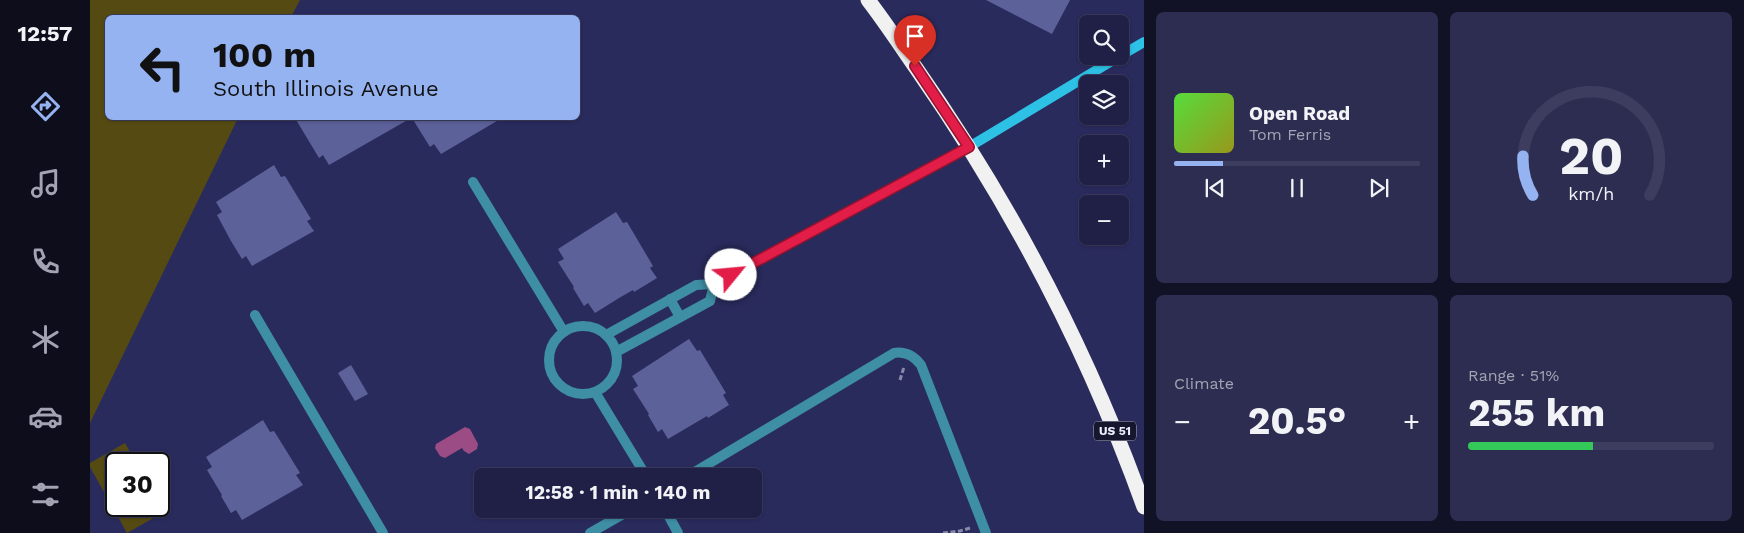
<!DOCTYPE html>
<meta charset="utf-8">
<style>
:root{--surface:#202046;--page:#2d2d51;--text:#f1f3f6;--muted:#a2a3b3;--line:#3d3e5f;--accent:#95b2f1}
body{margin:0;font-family:"Work Sans",sans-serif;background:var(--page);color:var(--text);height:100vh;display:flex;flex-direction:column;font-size:19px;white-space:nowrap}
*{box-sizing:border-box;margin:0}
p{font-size:16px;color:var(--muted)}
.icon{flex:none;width:28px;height:28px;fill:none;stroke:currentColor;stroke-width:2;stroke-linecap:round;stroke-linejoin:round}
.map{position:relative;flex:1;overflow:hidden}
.panel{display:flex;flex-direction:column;gap:12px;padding:12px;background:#121226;width:600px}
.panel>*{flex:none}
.guide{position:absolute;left:15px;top:15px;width:475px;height:105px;border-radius:8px;box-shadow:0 1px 4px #0004,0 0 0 1px var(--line);background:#95b2f1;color:#111;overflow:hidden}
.buttons{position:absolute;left:989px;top:15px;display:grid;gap:10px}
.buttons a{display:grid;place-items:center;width:50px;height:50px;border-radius:8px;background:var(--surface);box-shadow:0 1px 4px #0004,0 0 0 1px var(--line);font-size:25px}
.speed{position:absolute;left:15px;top:452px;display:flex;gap:10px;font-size:25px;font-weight:700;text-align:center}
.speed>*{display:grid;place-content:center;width:65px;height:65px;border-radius:50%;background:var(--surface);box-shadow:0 1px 4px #0004,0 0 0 1px var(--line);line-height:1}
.speed .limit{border:2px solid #111;border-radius:8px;background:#fff;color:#111}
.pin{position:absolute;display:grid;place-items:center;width:42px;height:42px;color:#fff;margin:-51px -21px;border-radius:50% 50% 50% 0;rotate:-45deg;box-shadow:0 0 5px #0007}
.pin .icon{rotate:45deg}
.me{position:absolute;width:55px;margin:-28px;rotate:62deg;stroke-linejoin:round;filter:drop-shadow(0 0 4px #0008)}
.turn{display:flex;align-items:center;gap:18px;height:105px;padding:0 25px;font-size:22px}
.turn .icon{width:65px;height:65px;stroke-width:2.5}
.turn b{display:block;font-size:35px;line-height:42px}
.big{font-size:38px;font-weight:700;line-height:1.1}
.panel .widget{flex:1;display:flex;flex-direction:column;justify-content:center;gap:8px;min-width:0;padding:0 18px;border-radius:8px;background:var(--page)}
.panel .dial{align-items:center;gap:0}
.dial svg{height:130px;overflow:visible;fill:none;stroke:var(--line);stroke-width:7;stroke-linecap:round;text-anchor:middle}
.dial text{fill:var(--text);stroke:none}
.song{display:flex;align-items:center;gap:15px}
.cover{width:60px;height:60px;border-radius:8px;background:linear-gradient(135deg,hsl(110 70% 55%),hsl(60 70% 35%))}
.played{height:5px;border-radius:2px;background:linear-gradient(90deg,var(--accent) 20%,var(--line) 20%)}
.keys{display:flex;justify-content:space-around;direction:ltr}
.heat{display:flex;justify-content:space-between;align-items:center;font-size:28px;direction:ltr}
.charge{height:8px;border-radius:4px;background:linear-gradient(90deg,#34c759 51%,var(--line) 0)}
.panel .tiles{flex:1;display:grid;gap:12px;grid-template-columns:repeat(2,1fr)}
.trip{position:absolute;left:384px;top:468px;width:288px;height:50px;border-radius:8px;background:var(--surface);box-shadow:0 1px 4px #0004,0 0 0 1px var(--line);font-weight:700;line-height:50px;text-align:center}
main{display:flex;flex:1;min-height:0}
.tabs{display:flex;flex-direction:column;width:90px;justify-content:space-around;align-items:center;background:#0d0d1c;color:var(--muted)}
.tabs .icon{width:35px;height:35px}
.tabs .selected{color:var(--accent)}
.tabs b{font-size:22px;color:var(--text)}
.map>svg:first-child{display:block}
</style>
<main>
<nav class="tabs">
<b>12:57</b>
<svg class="icon selected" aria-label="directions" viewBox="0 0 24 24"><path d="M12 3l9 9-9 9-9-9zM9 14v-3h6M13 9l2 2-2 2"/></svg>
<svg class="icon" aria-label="music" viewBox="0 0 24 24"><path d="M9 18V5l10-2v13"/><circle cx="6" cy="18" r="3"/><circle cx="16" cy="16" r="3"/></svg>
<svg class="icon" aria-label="phone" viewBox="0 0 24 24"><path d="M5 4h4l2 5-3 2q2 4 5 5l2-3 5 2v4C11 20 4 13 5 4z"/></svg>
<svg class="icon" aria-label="climate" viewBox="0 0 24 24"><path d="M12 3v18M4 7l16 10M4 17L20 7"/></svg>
<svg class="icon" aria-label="car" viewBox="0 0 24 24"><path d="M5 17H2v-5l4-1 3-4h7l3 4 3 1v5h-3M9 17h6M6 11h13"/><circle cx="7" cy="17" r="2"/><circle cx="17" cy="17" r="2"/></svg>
<svg class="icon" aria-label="filters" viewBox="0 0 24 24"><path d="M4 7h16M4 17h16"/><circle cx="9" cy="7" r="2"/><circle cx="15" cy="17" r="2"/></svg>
</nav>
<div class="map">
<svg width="1054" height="533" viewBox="0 0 1054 533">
<rect width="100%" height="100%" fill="#2a2b5d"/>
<g fill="#554b12">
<polygon points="0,0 210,0 201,17 18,18 18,118 148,118 0,423"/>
<polygon points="35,443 47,464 26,464 26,506 69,506 69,502 74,512 37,533 0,467 0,463"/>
</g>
<polygon fill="#9b4c85" points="375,427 380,429 388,444 387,449 379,454 374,451 372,448 355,458 350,456 345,448 346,444"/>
<g fill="#5c6199">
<polygon points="896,0 980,0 962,34"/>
<polygon points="205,118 321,118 239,165 233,155 229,158"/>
<polygon points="322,118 412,118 351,154 344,144 340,147"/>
<polygon points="184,165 191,177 195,176 221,219 217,221 224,231 162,266 156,256 152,259 141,241 127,215 132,212 126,202"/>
<polygon points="526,212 533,223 537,222 563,266 560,268 567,278 544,292 543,290 529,298 505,313 498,303 494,306 483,288 484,287 468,262 474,259 468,249"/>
<polygon points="599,339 607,351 610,350 636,393 633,395 639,405 618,418 617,416 578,439 572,429 568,432 558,415 559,414 543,389 548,386 542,376"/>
<polygon points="261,365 278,394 265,401 248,373"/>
<polygon points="173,420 180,432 184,431 194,447 210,473 206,475 213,485 152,520 146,510 141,513 131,496 132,495 117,470 122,467 116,457"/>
</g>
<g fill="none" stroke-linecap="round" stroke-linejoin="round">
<g stroke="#888aaa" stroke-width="3" stroke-dasharray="5 2.5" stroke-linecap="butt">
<polyline points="810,380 814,367"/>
<polyline points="853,533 870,531 880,528"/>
</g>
<g stroke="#3e8ea4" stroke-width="10">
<polyline points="383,182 474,332"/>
<polyline points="580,299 590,317"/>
<polyline points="165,315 293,533"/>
<polyline points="505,392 556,476"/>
<path d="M598 476 804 353C816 351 824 356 831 365L896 533"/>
<polyline points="575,509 588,533"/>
<polyline points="500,533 542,509"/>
</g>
<g stroke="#3e8ea4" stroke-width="10">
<circle cx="493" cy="360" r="34"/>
<polyline points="516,335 606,285 624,284 879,147"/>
<polyline points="526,352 620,301 624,284"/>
</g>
<g stroke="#2cc1e5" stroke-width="10">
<polyline points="1030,56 1054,42"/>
<polyline points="879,147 1030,56"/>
</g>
<path stroke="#f1f1f1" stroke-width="15" d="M778 0C795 22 810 45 826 68 921 204 998 351 1054 507"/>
</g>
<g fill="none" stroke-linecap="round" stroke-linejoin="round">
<defs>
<polyline id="route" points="641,275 879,147 825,66"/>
</defs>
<use href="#route" stroke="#92132f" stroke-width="12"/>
<use href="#route" stroke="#e11d48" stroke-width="9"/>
</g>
<g text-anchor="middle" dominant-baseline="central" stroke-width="5" stroke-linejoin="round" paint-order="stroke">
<rect fill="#16172e" stroke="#acaebe" stroke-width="1" x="1004" y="421.5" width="42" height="19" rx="4"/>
<g font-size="12" font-weight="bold" fill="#edeffc">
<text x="1025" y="431">US 51</text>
</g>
</g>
</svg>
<div class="buttons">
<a><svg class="icon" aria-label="search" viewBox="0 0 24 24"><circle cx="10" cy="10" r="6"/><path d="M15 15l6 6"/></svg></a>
<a><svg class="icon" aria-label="layers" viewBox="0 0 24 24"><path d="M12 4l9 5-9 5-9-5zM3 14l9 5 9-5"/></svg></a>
<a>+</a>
<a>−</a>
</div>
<div class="speed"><div class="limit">30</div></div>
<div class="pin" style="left:825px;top:66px;background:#d93025"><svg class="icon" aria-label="arrive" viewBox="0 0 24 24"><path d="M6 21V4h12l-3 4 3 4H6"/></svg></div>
<svg class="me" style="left:641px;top:275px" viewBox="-20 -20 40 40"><circle r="19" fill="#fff"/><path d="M0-13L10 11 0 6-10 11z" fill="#e11d48"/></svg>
<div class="trip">12:58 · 1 min · 140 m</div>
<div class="guide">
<div class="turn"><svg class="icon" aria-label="left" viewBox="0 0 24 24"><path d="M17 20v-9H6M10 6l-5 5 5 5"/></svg><div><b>100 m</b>South Illinois Avenue</div></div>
</div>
</div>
<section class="panel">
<div class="tiles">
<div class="widget">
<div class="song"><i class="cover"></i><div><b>Open Road</b><p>Tom Ferris</p></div></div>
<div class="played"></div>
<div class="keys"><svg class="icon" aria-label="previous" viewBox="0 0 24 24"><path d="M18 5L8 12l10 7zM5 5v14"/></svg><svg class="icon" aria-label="pause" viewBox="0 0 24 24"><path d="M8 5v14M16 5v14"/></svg><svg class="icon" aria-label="next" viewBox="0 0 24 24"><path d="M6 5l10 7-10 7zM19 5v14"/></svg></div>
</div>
<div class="widget dial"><svg viewBox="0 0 100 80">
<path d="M14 69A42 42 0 1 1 86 69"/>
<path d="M14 69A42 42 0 0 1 8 45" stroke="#95b2f1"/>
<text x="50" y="56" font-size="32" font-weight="700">20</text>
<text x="50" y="72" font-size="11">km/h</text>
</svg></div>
<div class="widget"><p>Climate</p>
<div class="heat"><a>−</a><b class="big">20.5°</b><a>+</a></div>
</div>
<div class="widget"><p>Range · 51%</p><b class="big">255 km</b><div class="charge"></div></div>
</div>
</section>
</main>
